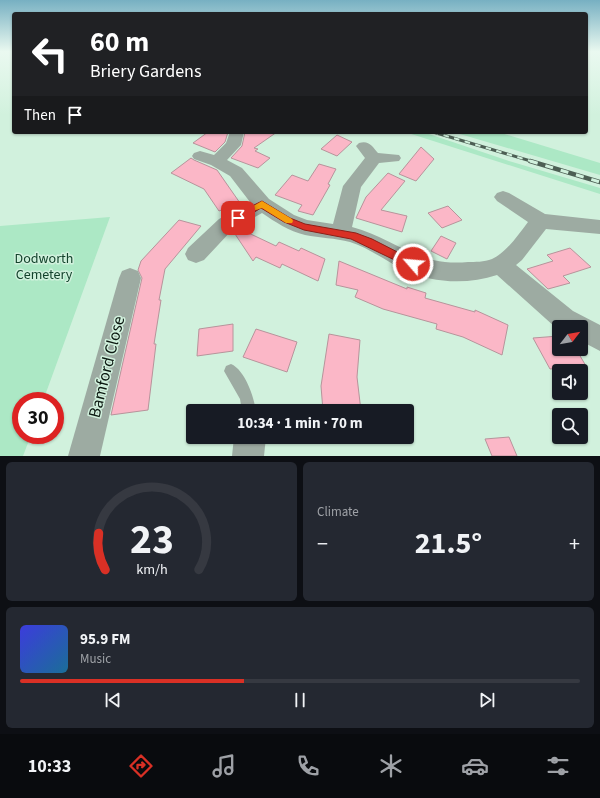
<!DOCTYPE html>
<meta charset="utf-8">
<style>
:root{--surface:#171b24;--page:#242831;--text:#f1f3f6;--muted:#9ea1a6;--line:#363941;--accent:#d93025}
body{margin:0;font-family:"Source Sans 3",sans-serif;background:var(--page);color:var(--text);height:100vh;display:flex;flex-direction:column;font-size:15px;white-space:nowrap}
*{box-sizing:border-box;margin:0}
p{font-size:13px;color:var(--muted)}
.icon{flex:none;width:22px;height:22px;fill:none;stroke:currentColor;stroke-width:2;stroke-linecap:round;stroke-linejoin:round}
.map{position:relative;height:456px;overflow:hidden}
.side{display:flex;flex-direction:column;gap:6px;padding:6px;background:#0d0f14;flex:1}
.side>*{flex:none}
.top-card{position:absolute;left:12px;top:12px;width:576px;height:122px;border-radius:4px;box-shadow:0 1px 3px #0004;background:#202124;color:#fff;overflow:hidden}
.needle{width:26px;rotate:59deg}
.controls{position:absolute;left:552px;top:320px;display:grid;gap:8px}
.controls a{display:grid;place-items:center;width:36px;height:36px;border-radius:4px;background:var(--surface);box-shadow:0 1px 3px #0004;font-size:20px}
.speed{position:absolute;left:12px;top:392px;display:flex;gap:8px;font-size:20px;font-weight:700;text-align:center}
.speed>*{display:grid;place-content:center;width:52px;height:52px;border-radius:50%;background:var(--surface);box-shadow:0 1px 3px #0004;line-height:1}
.speed .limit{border:6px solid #d22;background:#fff;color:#111}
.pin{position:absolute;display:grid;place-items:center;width:34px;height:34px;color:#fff;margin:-17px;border-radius:8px;box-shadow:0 2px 6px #0006}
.me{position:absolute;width:44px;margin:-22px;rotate:297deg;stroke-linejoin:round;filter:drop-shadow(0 0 3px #0008)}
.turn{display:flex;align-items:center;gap:14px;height:84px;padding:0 12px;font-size:18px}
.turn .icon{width:52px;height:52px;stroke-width:2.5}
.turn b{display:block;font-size:28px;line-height:34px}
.then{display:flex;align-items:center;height:38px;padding:0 12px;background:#0003;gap:8px;font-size:15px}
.big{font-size:30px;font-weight:700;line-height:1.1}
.side .card{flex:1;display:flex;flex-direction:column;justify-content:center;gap:6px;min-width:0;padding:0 14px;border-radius:6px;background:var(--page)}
.side .dial{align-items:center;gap:0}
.dial svg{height:104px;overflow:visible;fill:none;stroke:var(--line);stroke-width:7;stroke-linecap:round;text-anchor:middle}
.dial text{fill:var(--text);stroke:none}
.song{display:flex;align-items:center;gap:12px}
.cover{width:48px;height:48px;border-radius:6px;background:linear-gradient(135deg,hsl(240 70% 55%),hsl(200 70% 35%))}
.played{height:4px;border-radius:2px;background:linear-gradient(90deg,var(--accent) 40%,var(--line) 40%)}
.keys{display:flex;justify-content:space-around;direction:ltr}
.heat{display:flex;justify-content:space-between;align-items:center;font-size:22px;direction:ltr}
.side .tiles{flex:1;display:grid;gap:6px;grid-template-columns:1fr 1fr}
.card:last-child{grid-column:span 2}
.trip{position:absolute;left:186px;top:404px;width:228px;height:40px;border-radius:4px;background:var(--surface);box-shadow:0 1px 3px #0004;font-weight:700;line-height:40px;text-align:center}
.tabs{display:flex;height:64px;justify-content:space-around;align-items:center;background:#090b0e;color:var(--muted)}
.tabs .icon{width:28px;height:28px}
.tabs .selected{color:var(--accent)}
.tabs b{font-size:18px;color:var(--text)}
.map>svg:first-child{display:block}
</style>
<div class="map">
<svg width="600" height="456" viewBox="0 0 600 456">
<rect width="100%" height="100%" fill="#d1f1dd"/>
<g fill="#ace8c5">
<polygon points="405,132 423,132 509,161 600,188 600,194"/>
<polygon points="453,132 498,132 600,163 600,175"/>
<polygon points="110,217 43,401 21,401 21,435 31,435 23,456 0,456 0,226"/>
</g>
<g fill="#fbb7c7" stroke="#b7949b">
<polygon points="208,132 228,132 225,142 215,152 193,143"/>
<polygon points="245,132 277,132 254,148 258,149 255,151 270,158 258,168 231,158 242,146"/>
<polygon points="337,135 352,142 337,156 321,149"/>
<polygon points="421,147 434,159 416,181 399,174"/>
<polygon points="191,158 194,160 217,170 240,203 219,211 204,189 171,173"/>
<polygon points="319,164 336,169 328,184 330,185 313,215 298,211 302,205 275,195 292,175 308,181"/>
<polygon points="388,173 405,181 381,210 407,216 402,232 356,218 366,197"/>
<polygon points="448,206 462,220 442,228 428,213"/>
<polygon points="179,220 201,226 165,269 159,300 161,300 154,344 156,344 148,410 111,415 142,278 138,270 141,261"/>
<polygon points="238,228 276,246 279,242 299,251 301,248 325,259 318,281 282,264 280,268 256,257 253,261 233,231"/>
<polygon points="441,236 456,243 447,259 431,251"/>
<polygon points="570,248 591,267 563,276 570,283 548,289 527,269 553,261 547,255"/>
<polygon points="339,261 407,289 407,287 426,293 425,298 475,312 475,310 508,325 502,355 463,337 436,329 437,324 383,309 355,297 358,290 336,285"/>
<polygon points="233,324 233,351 197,356 199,329"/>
<polygon points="256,329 297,342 287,372 243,357"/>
<polygon points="329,334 360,340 357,377 361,411 323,411 321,386"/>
<polygon points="559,336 559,349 576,349 586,366 550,369 533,338"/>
<polygon points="509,437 517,456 492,456 485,439"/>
</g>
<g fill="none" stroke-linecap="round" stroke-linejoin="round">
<path fill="#9daba2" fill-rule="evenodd" d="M231 364C245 370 254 397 256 411H242L240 399 224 371 226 366Z"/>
<g fill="#9daba2" fill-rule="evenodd">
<path d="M230 132H244L241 145 227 160 242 168 269 199 294 215 307 220 333 224 343 186 365 158 356 146 359 143C369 140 372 146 378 153L399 155 401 158 399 161 379 163 361 187 352 227C396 239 418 267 468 262 475 262 484 262 492 259 507 252 518 235 528 222L497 201 494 197 497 193 503 191 509 193 545 214 600 220V234L546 229 522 260 516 265 573 311 600 325V351L581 341V327H559V329L555 327 497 275C467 285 432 283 404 270 386 261 369 248 350 242 335 238 320 238 305 235 289 231 275 222 262 213L233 229 204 260 196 263 188 260 185 254 188 248 219 219 250 202 230 176 211 165 194 159 192 156 194 153 200 151 214 155 226 143Z"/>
<polygon points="130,268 138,271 141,278 100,456 68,456 119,278 122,271"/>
<polygon points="234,437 266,437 264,456 232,456"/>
</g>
<defs>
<polyline id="rail-far1" points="433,132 534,162"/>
<polyline id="rail" points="530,161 600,182"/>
</defs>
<use href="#rail-far1" stroke="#4d5f54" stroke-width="3"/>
<use href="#rail" stroke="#4d5f54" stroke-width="4.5"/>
<use href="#rail-far1" stroke="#d1f1dd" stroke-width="2" stroke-dasharray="5.5" stroke-linecap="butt"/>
<use href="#rail" stroke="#d1f1dd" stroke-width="3" stroke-dasharray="8" stroke-linecap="butt"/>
</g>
<linearGradient id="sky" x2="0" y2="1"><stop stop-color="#77b0c2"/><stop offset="0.45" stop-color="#eaf9f0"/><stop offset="1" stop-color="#eaf9f0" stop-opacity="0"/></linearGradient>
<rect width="600" height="115" fill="url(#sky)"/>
<polygon fill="#d93025" stroke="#8d1f18" points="262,201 290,218 305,224 356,233 372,239 417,262 418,264 417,267 409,267 351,239 304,230 284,222 261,208 241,220 234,220 233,218 234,215"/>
<polygon fill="#f59e0b" points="262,201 292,219 293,221 292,223 286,223 262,208 256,210 253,210 252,207"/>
<g text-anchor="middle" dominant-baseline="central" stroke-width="3" stroke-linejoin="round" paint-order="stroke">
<g font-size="14" fill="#13432c" stroke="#d1f1dd">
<text x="44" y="259">Dodworth<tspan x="44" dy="16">Cemetery</tspan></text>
</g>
<g font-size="17" fill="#0d1912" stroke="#d1f1dd">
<text transform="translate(107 367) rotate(-76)">Bamford Close</text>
</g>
</g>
</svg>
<div class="controls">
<a><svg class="needle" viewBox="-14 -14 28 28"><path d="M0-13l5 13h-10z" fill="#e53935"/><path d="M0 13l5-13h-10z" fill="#9ea1a6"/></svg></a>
<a><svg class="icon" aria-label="sound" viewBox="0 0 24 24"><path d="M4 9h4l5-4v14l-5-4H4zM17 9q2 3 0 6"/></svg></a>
<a><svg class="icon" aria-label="search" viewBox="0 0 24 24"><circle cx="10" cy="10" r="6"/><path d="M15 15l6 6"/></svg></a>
</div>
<div class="speed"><div class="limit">30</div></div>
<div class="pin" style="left:238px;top:218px;background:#d93025"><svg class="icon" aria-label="arrive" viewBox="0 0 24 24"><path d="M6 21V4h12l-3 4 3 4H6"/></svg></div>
<svg class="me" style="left:413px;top:264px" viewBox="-20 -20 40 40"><circle r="17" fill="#d93025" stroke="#fff" stroke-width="3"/><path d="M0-11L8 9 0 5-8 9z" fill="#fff"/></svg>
<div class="trip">10:34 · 1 min · 70 m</div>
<div class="top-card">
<div class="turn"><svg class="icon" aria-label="left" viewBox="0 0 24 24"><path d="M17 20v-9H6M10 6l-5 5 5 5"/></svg><div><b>60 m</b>Briery Gardens</div></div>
<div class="then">Then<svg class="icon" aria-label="arrive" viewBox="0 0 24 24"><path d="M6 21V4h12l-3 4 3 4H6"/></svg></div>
</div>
</div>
<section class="side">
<div class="tiles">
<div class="card dial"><svg viewBox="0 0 100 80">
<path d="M14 69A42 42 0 1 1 86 69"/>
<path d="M14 69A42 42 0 0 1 9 41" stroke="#d93025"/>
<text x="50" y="56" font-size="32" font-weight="700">23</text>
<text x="50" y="72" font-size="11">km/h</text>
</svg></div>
<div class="card"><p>Climate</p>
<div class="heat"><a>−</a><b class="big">21.5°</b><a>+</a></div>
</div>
<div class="card">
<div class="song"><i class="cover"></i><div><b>95.9 FM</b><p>Music</p></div></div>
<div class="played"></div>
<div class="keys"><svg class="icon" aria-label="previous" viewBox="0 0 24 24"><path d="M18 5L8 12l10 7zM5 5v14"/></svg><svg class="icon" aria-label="pause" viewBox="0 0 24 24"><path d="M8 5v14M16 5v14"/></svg><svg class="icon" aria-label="next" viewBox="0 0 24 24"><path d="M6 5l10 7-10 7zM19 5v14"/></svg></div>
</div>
</div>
</section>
<nav class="tabs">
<b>10:33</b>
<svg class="icon selected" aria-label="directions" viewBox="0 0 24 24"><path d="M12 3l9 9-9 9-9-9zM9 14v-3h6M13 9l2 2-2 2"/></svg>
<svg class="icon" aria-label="music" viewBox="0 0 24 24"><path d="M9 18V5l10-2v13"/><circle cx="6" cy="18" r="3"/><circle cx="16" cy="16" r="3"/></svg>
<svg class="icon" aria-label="phone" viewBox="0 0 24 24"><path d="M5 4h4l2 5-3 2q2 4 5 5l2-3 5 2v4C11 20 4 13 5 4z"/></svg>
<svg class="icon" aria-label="climate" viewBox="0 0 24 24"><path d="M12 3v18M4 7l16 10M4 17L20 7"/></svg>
<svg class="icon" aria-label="car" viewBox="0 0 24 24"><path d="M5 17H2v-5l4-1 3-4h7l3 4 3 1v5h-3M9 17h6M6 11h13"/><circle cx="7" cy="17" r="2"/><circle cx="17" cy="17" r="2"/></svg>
<svg class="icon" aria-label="filters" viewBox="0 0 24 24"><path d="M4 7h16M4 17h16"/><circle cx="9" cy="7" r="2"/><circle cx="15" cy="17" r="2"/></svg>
</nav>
